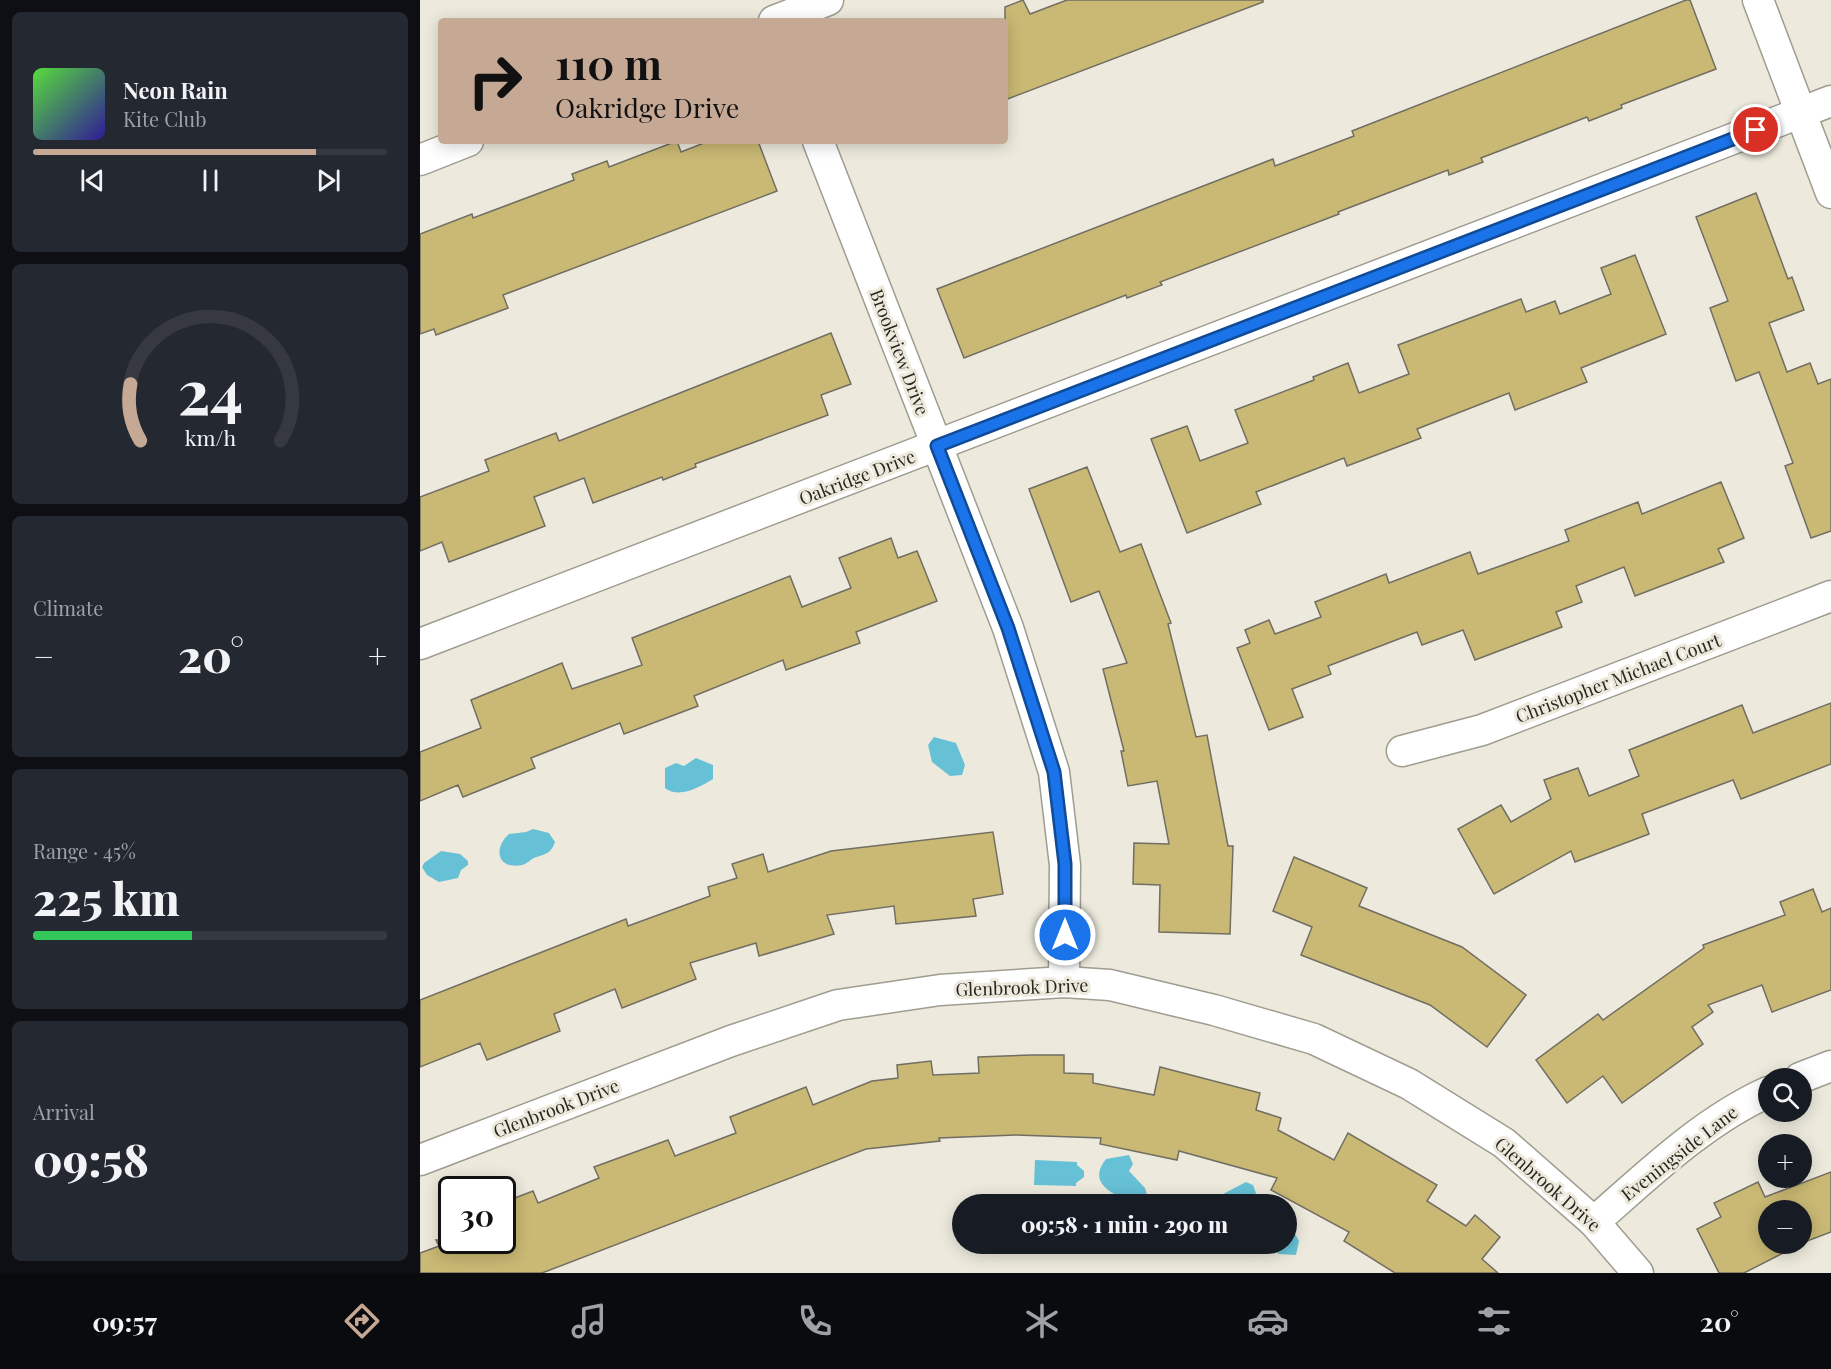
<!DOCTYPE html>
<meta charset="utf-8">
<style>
:root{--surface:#171b24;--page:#242831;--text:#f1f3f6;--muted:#9ea1a6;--line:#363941;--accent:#c6a995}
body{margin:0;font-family:"Playfair Display",serif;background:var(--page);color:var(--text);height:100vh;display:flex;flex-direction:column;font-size:22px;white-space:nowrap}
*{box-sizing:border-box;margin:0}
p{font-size:20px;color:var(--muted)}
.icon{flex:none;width:33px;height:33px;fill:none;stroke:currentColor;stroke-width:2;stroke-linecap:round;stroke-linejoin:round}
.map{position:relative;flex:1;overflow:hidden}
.side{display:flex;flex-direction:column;gap:12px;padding:12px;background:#0d0f14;width:420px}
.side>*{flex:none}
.top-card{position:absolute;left:18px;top:18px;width:570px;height:126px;border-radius:6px;box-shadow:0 3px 15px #0003;background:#c6a995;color:#111;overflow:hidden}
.tools{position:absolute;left:1338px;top:1068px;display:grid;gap:12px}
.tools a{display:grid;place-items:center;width:54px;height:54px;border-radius:50%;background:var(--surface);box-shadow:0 3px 15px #0003;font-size:30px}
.speed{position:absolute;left:18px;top:1176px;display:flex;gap:12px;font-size:30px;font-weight:700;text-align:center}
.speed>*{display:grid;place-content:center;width:78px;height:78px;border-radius:50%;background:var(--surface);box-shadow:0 3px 15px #0003;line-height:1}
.speed .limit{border:3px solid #111;border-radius:9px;background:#fff;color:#111}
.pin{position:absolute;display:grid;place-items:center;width:51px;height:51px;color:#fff;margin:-26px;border:3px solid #fff;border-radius:50%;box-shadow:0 2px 6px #0007}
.me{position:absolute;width:66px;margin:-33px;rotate:0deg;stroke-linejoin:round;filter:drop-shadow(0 0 4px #0008)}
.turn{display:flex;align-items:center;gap:21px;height:126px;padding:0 18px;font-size:27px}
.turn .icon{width:78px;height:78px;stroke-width:2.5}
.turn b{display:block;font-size:42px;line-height:51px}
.big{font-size:45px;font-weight:800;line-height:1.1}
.side .widget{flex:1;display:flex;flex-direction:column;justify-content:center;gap:9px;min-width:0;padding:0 21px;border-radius:9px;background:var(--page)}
.side .dial{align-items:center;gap:0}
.dial svg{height:156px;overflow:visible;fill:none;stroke:var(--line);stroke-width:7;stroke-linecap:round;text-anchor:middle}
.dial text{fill:var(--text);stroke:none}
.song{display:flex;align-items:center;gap:18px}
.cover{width:72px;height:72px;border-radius:9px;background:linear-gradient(135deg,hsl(110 70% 55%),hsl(250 70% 35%))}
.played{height:6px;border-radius:3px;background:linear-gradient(90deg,var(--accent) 80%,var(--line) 80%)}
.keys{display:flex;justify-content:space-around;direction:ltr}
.heat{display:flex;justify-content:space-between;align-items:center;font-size:33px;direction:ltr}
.charge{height:9px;border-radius:4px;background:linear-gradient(90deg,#34c759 45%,var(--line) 0)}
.trip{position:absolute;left:532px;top:1194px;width:345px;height:60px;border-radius:30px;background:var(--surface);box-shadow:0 3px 15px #0003;font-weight:800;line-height:60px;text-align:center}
.tabs{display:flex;height:96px;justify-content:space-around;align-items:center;background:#090b0e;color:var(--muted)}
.tabs .icon{width:42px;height:42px}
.tabs .on{color:var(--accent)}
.tabs b{font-size:27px;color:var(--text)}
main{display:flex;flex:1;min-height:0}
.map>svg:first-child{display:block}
</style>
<main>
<section class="side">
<div class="widget">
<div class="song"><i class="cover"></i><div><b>Neon Rain</b><p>Kite Club</p></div></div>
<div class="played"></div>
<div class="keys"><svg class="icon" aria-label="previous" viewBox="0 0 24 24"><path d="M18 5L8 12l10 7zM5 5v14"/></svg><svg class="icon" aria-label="pause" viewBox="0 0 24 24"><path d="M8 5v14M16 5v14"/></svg><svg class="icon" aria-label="next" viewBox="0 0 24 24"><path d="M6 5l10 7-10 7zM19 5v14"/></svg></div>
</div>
<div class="widget dial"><svg viewBox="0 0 100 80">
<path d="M14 69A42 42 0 1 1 86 69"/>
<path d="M14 69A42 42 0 0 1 9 40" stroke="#c6a995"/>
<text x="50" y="56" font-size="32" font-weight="700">24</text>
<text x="50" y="72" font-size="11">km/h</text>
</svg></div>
<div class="widget"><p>Climate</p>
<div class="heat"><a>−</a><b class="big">20°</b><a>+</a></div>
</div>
<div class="widget"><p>Range · 45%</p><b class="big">225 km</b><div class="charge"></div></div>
<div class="widget"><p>Arrival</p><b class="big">09:58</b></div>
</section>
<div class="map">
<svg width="1411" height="1273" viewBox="0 0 1411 1273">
<rect width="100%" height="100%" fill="#edeadd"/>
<g fill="#67c1d6">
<polygon points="514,737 536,743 545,765 542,775 530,776 512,762 508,745"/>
<path d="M276 758 293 765V779C280 787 259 799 245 788V768L256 763 264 766Z"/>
<path d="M113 829 129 833 135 842C131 854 125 854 114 858 110 860 107 864 102 865 77 870 73 848 89 834L106 832Z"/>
<polygon points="21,851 40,854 48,861 48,865 41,870 38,878 19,882 7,875 2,867 4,863"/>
<path d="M709 1155 713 1164 709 1171 725 1188 727 1195H722L716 1204C707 1205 706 1200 699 1197 683 1188 671 1178 686 1159Z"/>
<polygon points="615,1160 657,1162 657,1165 664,1171 664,1177 656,1183 656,1186 614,1185"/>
<polygon points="826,1182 833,1185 836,1193 829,1204 800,1204 803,1194"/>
<polygon points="867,1228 874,1232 879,1241 876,1255 859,1254 844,1244 867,1244"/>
</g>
<g fill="#cab974" stroke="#716e63" stroke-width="1.5">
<polygon points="603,0 610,14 647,0 843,0 843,2 585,100 585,7"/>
<polygon points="1266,0 1270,0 1296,69 1201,105 1202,108 1169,121 1167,117 1061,158 1063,162 1029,175 1028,170 918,212 919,214 740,282 742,285 707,298 706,295 544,358 517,289 853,159 855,166 934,136 932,131"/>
<polygon points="257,141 261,152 289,141 338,141 357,191 83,295 88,308 16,335 14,329 0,334 0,234 52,214 53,218 154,180 152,174 187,161 189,167"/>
<polygon points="1336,193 1368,279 1372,277 1384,310 1349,323 1367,372 1390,363 1398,384 1411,379 1411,531 1391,538 1365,466 1373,463 1339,372 1316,381 1290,308 1308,301 1276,217"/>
<polygon points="1215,255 1246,334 1161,368 1167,382 1095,410 1089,393 997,429 1001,438 927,466 924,458 836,492 841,504 767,533 731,439 767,426 780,461 828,443 815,410 894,380 893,377 928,363 939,393 989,374 978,345 1101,299 1106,312 1135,301 1140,314 1191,294 1181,268"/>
<polygon points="411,333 431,384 401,395 408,415 275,464 276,467 243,480 242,477 173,503 164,478 114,497 125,526 29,562 22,542 0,551 0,497 69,471 65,460 136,433 139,441"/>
<polygon points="667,467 700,552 721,544 751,623 748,624 776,737 787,735 808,846 813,846 810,934 739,932 740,885 713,884 714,843 749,844 737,781 708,786 701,751 704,751 683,669 707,663 679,591 651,602 609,489"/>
<polygon points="1301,482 1324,538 1298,549 1304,562 1215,596 1204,567 1156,586 1162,602 1136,612 1142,627 1055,660 1043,630 1002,645 997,632 908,666 911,674 872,689 883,717 849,730 817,648 830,643 825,630 849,620 855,634 901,617 895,602 966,574 969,583 1050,552 1058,574 1149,541 1145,530 1218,502 1222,514"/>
<polygon points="471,538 478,558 497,551 517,601 436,632 440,643 366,670 363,660 274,696 278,706 204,734 200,723 111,758 115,768 43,797 38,785 0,801 0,752 61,728 51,700 142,663 152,689 222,665 212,638 370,576 382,607 431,588 419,558"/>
<polygon points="1411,703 1411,764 1321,799 1313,780 1222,814 1229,834 1155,862 1151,851 1074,894 1038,829 1081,805 1091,822 1131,799 1124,780 1158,768 1169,796 1219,776 1209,750 1322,705 1333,733"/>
<polygon points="573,832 583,894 553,899 556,916 476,924 474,906 407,915 414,934 339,956 336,943 270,963 276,979 202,1008 195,989 134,1014 140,1031 67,1060 60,1043 0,1067 0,1000 206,919 208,926 290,896 288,887 317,878 312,864 343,854 348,872 411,851"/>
<polygon points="874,857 947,888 939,906 1042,947 1106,995 1067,1047 1010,1005 881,955 892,927 853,911"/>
<polygon points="1393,889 1402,912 1411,908 1411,990 1352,1012 1342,985 1288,1005 1293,1012 1272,1027 1283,1044 1202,1103 1183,1076 1147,1103 1116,1060 1178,1014 1183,1020 1284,948 1283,945 1365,915 1360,902"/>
<polygon points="612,1055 644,1055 644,1073 673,1074 673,1083 734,1095 740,1067 840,1093 836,1110 861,1118 858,1130 914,1160 928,1133 1017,1185 1007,1201 1046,1226 1055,1215 1080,1237 1062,1259 1078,1273 975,1273 924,1241 929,1232 851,1190 857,1178 759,1151 757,1160 680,1144 681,1138 596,1135 519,1138 520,1141 446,1149 122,1273 0,1273 0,1253 19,1246 16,1240 82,1240 82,1203 113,1191 118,1203 179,1178 174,1167 248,1140 255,1156 316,1133 310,1117 386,1087 393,1105 452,1081 478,1078 477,1065 511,1061 513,1075 559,1073 558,1057"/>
<polygon points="1411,1172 1411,1232 1382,1243 1382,1210 1348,1210 1348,1244 1381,1244 1324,1273 1299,1273 1277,1229 1301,1217 1294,1203 1338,1182 1345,1197"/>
</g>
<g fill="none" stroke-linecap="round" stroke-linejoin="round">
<defs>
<g id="minor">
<polyline points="1338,0 1411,193"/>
<polyline points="354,21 408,0"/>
<polyline points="398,141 588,628 634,772 645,865 644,982"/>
<polyline points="0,160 48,141"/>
<polyline points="0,644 1411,101"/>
<polyline points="982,751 1062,730 1411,596"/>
<polyline points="1380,1078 1411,1066"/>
<polyline points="0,1160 311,1041 418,1005 520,990 644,982 690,985 794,1010 894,1039 989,1084 1084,1143 1174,1222 1218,1273"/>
<path d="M1174 1222C1229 1174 1282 1122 1348 1092"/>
</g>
</defs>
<use href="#minor" stroke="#9f9c90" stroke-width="33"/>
<use href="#minor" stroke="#fff" stroke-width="30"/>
</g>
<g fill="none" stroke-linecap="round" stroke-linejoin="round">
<defs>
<polyline id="route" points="645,935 645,864 634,772 588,628 517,446 1336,130"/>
</defs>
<use href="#route" stroke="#114b97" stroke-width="15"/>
<use href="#route" stroke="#1a73e8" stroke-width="10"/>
</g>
<g text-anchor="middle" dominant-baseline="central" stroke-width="6" stroke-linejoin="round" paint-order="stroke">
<g font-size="18" fill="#272621" stroke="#edeadd">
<text transform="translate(480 352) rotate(69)">Brookview Drive</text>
<text transform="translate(437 477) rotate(-21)">Oakridge Drive</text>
<text transform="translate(1198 678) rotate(-21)">Christopher Michael Court</text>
<text transform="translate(602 987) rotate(-2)">Glenbrook Drive</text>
<text transform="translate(136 1108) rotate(-21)">Glenbrook Drive</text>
<text transform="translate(1259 1153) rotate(-38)">Eveningside Lane</text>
<text transform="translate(1128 1184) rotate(41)">Glenbrook Drive</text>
</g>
</g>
</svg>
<div class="tools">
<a><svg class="icon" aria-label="search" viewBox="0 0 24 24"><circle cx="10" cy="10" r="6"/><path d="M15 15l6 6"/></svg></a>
<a>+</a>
<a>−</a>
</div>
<div class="speed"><div class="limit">30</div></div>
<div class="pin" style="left:1336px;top:130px;background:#d93025"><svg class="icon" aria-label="arrive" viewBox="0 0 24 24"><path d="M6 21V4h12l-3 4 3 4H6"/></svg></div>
<svg class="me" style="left:645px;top:935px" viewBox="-20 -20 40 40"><circle r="17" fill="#1a73e8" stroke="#fff" stroke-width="3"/><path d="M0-11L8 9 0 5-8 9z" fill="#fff"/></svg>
<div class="trip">09:58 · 1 min · 290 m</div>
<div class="top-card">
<div class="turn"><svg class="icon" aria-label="right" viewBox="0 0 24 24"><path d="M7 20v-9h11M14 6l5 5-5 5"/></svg><div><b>110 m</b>Oakridge Drive</div></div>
</div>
</div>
</main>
<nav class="tabs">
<b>09:57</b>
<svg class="icon on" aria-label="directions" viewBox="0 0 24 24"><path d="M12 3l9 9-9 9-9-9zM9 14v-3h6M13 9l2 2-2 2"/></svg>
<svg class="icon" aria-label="music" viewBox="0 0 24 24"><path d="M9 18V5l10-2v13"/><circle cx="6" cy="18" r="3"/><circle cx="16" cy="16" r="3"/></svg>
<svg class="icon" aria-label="phone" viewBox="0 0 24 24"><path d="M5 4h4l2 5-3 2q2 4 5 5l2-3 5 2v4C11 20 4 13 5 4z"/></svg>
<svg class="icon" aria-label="climate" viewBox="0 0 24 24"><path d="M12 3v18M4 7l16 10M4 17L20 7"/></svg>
<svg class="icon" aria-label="car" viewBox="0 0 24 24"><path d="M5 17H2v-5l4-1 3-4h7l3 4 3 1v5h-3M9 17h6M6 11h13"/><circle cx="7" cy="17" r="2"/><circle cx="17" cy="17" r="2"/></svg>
<svg class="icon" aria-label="filters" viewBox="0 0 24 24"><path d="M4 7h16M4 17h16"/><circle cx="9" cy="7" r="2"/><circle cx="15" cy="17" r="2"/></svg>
<b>20°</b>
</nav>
